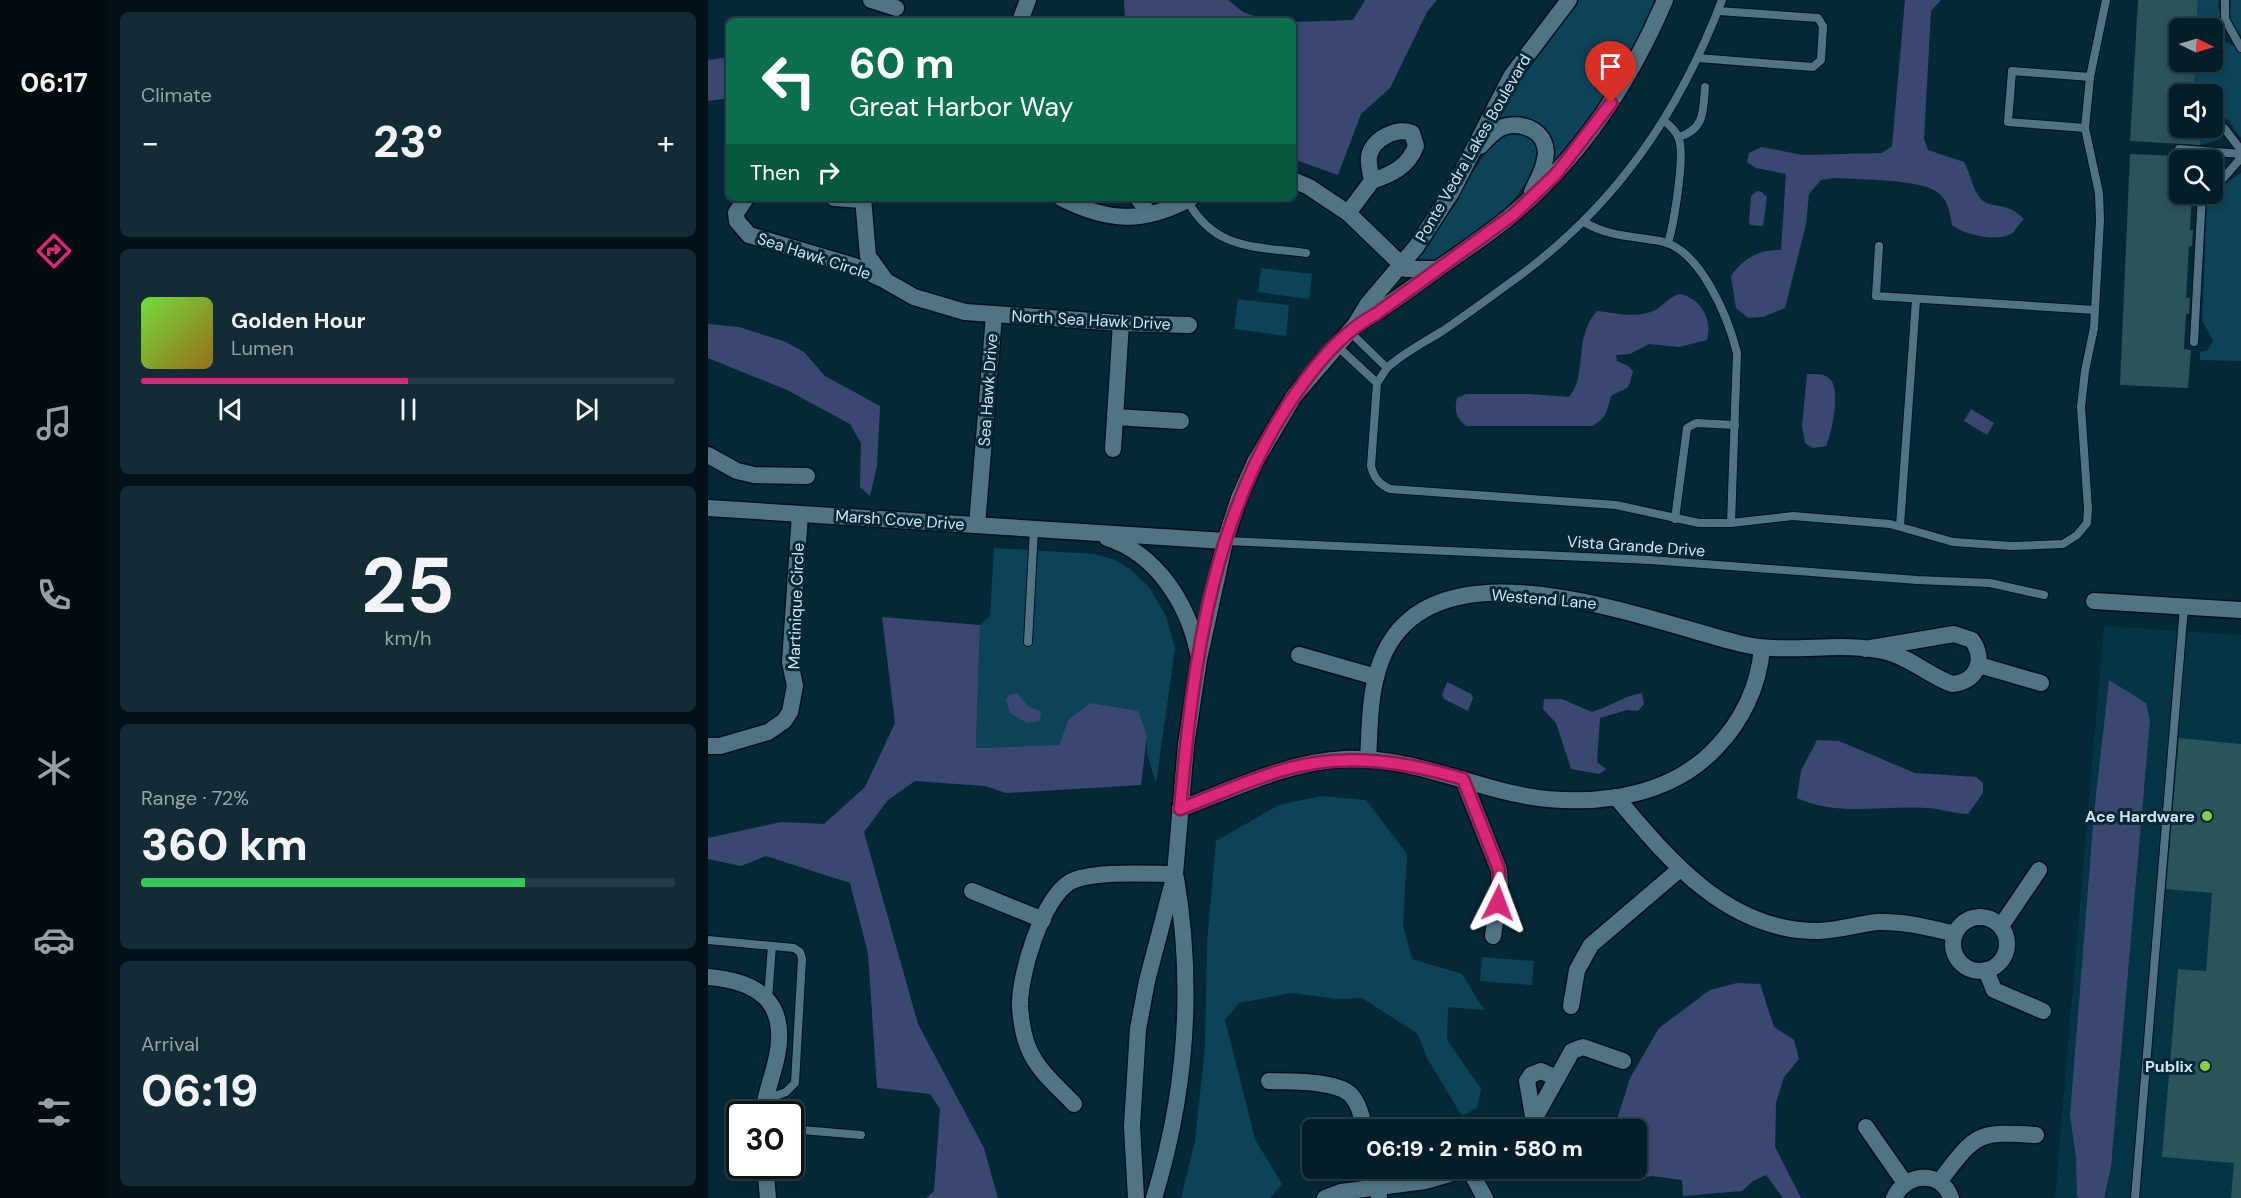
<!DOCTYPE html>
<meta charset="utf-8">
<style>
:root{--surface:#041e29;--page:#122b35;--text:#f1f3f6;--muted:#97a2a8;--line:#253c46;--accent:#db2777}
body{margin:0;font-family:"DM Sans",sans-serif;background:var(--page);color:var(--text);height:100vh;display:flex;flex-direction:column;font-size:22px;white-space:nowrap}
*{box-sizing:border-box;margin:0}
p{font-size:20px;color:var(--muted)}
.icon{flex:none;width:33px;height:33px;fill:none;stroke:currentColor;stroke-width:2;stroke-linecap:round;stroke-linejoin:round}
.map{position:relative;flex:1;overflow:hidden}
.drawer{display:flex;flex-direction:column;gap:12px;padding:12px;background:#021017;width:600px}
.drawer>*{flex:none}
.guide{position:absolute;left:18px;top:18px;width:570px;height:183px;border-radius:9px;box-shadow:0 3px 9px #0003,0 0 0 2px var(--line);background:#0b6e4f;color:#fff;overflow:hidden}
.needle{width:39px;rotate:95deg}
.fabs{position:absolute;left:1461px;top:18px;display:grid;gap:12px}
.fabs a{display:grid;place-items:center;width:54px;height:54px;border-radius:9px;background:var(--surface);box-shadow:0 3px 9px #0003,0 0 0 2px var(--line);font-size:30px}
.speed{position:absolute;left:18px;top:1101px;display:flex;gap:12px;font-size:30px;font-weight:700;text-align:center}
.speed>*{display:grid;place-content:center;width:78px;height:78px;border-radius:50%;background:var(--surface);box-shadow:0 3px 9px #0003,0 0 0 2px var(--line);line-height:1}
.speed .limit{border:3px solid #111;border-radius:9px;background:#fff;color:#111}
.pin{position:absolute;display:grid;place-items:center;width:51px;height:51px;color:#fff;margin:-62px -26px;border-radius:50% 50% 50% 0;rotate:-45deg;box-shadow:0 0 6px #0007}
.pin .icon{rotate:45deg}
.me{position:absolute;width:66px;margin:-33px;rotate:3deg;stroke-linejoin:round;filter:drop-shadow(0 0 4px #0008)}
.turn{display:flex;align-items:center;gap:21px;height:126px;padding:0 24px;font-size:27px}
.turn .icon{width:78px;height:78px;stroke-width:2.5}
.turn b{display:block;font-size:42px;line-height:51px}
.then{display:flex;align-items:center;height:57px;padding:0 24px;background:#0003;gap:12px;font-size:22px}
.big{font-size:45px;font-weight:800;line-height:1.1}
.drawer .card{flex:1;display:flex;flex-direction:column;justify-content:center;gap:9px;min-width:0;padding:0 21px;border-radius:9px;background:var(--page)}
.drawer .dial{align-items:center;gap:0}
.dial b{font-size:78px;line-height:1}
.song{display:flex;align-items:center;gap:18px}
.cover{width:72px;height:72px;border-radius:9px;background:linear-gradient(135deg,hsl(100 70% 55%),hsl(40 70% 35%))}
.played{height:6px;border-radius:3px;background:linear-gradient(90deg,var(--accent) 50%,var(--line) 50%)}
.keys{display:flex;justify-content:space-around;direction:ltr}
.heat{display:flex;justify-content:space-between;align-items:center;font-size:33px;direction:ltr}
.charge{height:9px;border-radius:4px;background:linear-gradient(90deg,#34c759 72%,var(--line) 0)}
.trip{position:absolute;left:594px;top:1119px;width:345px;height:60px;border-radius:9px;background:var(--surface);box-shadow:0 3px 9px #0003,0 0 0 2px var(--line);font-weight:800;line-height:60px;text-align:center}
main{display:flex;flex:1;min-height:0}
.dock{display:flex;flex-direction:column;width:108px;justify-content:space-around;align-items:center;background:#020c10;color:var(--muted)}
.dock .icon{width:42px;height:42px}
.dock .on{color:var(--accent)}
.dock b{font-size:27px;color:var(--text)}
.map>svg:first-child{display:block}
</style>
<main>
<nav class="dock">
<b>06:17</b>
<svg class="icon on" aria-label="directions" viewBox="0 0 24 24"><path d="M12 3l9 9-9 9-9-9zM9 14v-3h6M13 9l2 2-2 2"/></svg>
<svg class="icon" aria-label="music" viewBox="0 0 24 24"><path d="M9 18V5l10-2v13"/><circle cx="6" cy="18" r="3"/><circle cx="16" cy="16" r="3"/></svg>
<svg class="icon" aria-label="phone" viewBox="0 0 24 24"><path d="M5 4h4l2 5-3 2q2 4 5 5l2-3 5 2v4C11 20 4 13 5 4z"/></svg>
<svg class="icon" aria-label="climate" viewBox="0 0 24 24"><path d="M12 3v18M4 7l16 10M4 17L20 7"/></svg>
<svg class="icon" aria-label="car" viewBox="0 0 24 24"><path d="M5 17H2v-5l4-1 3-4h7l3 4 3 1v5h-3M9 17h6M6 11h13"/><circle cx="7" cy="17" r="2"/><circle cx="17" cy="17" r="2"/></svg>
<svg class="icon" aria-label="filters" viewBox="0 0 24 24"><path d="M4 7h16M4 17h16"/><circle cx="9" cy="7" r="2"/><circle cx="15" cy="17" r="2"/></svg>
</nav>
<section class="drawer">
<div class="card"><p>Climate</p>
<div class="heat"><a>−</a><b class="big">23°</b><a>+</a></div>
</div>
<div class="card">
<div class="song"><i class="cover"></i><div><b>Golden Hour</b><p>Lumen</p></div></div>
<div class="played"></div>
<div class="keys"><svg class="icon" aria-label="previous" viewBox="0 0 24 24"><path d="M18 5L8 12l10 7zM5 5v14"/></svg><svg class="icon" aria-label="pause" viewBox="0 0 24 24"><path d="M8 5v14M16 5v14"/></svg><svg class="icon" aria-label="next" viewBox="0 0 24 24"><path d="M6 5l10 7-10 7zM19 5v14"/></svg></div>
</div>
<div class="card dial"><b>25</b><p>km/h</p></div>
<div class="card"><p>Range · 72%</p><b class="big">360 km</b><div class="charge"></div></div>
<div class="card"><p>Arrival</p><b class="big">06:19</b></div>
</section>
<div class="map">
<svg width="1533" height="1198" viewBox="0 0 1533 1198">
<rect width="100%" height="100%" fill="#052837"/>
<polygon fill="#053445" points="1396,626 1533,635 1533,1198 1347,1198"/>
<g fill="#0c4358">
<polygon points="868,0 952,0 915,76 840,173 845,147 784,122 798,95"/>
<polygon points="1490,0 1511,0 1510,7 1516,28 1501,27 1498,16 1489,15"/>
<polygon points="1523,0 1533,0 1533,36 1522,19"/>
<polygon points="1505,38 1521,43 1533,52 1533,138 1519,119 1505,111 1504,94 1488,94 1489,83 1486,82 1489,62 1504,62"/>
<polygon points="1493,128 1502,128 1509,131 1511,136 1508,141 1492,145"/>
<path d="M800 132C811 134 822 134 829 144 845 172 759 251 734 260 725 264 712 263 702 264L784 144Z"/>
<polygon points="1533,173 1533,361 1492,360 1492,352 1499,351 1505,341 1494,320 1499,202 1506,191"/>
<polygon points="553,268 604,274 601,299 550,292"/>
<polygon points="530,299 581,305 578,336 526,329"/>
<polygon points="286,548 387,554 407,560 422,569 441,587 458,616 467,649 448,783 439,754 439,736 360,720 351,745 268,748 272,625 282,616"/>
<polygon points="613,796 658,800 699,854 695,925 704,959 754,974 776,1010 740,1007 739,1040 773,1089 769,1108 754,1116 719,1058 710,1034 654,998 629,999 583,993 531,1003 517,1020 547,1139 574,1184 562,1198 473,1198 487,1141 497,1047 499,943 508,841 571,805"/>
<polygon points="774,957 826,961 824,985 772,981"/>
</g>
<g fill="#3a4771">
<polygon points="416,0 520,0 535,12 560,21 417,21"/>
<polygon points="657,0 729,0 719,12 682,88 653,114 630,175 585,159 585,22 645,20"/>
<path d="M1197 0H1233L1223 11 1216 139 1220 150 1256 162C1263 174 1264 190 1274 200 1284 209 1299 201 1316 219 1312 223 1307 231 1303 234 1287 242 1257 235 1244 225 1242 214 1241 204 1233 195 1217 178 1151 180 1126 178L1113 180 1101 194 1098 224 1077 308 1055 317 1040 318 1028 308 1023 276C1036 258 1051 249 1073 250L1078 174 1048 168 1039 162 1041 153 1053 147 1095 155 1174 153 1184 146Z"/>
<polygon points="21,57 21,98 0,101 0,60"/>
<polygon points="1049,191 1054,192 1059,197 1055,226 1043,225 1041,223 1043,196"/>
<path d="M971 294C992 297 1005 319 999 340L971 347 941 344 922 354 908 355 909 361 920 366 925 371C920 394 919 386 903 396 899 411 899 418 884 426H758C748 417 746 411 749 398L758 394H821L861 397C881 373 864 339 889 311 907 313 930 319 947 310 956 305 960 298 971 294Z"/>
<polygon points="0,324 31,327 78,342 96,352 117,376 172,406 169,466 162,496 152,487 153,443 142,424 79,390 0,358"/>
<path d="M1099 374C1107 374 1116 373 1122 379 1133 390 1124 433 1118 446L1105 448 1097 443 1094 426Z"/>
<polygon points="1263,409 1286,423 1279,435 1256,421"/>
<polygon points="174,617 272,625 268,748 351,745 360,720 382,703 430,711 439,736 433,785 298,793 277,786 207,781 180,800 156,832 210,1024 276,1148 290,1198 218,1198 226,1191 232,1109 222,1094 169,1088 160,953 142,883 58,856 33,866 0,859 0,838 73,822 116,824 157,787 187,723"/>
<polygon points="1401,680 1438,703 1442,720 1403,1167 1396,1198 1372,1198 1369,1196 1368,1158 1362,1115 1386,813"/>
<polygon points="739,682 763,694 765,698 760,711 736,699 734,695"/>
<polygon points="309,693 320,706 333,712 332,721 319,723 302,713 298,700 301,695"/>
<path d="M934 693 936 704 930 711 919 710 892 718 889 762 898 769 891 774 863 769 848 723 835 709 836 699H854L884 712C901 707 916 696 934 693Z"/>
<path d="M1109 740 1131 741 1207 773 1268 777 1275 783V793L1260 814C1245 814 1232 808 1218 808 1173 805 1131 817 1089 798L1093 771Z"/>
<polygon points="1029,983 1052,984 1066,1027 1086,1040 1091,1059 1076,1077 1068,1103 1067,1147 1093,1198 1075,1198 1058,1175 1045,1181 1034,1191 975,1196 974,1180 943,1176 924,1180 913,1169 928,1168 928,1130 906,1129 922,1078 951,1028 1002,990"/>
</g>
<g fill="#2a535a">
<polygon points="1430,0 1490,0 1489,15 1498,16 1501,28 1472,28 1472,62 1489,62 1486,82 1489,82 1488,94 1472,94 1472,128 1493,128 1492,145 1422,141"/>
<polygon points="1422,154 1491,157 1491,160 1472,160 1472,194 1484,194 1482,230 1485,230 1484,246 1481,246 1478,298 1482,298 1481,314 1478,314 1476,349 1483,350 1480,388 1412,385"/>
<polygon points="1471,738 1533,744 1533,1198 1523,1198 1526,1163 1454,1157 1470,969 1498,971 1504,893 1458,889"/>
</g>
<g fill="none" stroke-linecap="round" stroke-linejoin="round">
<defs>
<g id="lane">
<path d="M1014 0C971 113 908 205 810 277 785 295 761 313 736 330 717 342 695 353 679 368L669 383 663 466C666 478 671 484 682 489L908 505 991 523H1023L1085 516 1182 524 1245 542 1304 546 1355 544 1369 535 1379 523 1380 509 1373 407 1377 371 1386 328 1392 220 1391 193 1377 128 1382 77 1398 0"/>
<polyline points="1517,0 1517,19 1533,48"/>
<polyline points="990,58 1105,67 1113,60 1115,26 1110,18 1010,11"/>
<path d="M956 121C963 126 968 131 971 139 977 157 966 223 960 243"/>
<polyline points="1504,121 1517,129 1533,150"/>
<polyline points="1377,128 1300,122 1304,71 1382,77"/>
<path d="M971 137C997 129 995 111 997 87"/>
<polyline points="1471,149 1533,154"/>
<polyline points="1504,183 1512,182 1533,158"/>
<path d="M479 200C507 251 547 246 598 253"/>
<path d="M876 222C901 237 925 236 952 241 992 248 1020 317 1029 353L1023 523"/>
<polyline points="1171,246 1168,296 1387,310"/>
<polyline points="641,331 679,368"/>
<polyline points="1486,342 1494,194"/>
<polyline points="628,345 669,383"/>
<polyline points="967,519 979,428 988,423 1027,425"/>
<polyline points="1192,526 1208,300"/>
<polyline points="517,541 942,560 1209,580 1282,583 1336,595"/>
<polyline points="320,642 326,529"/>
<polyline points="0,940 86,948 92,952 94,959 87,1083 78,1092 57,1100"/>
<polyline points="60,998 64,946"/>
<polyline points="82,1129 153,1135"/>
<polyline points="1427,1198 1476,607"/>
</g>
<g id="street">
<polyline points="163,0 188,8"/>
<polyline points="312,21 320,0"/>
<path d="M772 146C777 141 783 134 789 130 805 120 832 126 837 146 841 160 830 179 824 192"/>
<polyline points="585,180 601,187 640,213 698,269 728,269"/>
<polyline points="38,198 28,213 29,221 41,235 146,266 174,279"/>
<polyline points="126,198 155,200"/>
<polyline points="155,198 160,256 178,281 206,297 257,312 413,323 481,325"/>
<path d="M353 198C400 222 436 224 483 198"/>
<polyline points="430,198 441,214"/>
<path d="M640 213 664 181C663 174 660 165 661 157 664 139 688 127 704 133L708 146C700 167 684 174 664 181"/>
<path d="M647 325C676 309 701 290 727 271 753 252 780 235 805 214 873 156 922 82 957 0"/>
<polyline points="407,417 473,421"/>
<polyline points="405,449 413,323"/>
<polyline points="0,455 29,471 46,475 99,476"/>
<polyline points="0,508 517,541"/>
<polyline points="269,525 286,315"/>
<path d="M399 538C449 554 480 604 490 653"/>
<polyline points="1386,601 1533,610"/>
<polyline points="591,655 668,677"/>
<polyline points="1271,665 1333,683"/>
<polyline points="0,746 12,746 60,732 76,721 82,712 87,686 82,662 92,514"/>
<path d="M660 760C662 727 661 692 673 661 722 531 942 622 1034 644 1082 655 1133 640 1179 652 1203 658 1221 676 1244 684 1269 682 1278 660 1264 640L1246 634 1157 649"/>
<polyline points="755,779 791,870 792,887 785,936"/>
<path d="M908 797C961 860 1020 932 1111 931 1131 930 1150 924 1170 922 1197 921 1222 928 1247 934"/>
<path d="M472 809C525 789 579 762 636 759 691 757 739 776 791 790 863 809 954 805 1008 748 1034 721 1051 686 1054 648"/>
<polyline points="264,891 335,920"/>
<circle cx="1272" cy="944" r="27"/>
<polyline points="1293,926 1331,870"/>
<polyline points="1278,970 1286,990 1335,1011"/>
<path d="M0 977C49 981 80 1001 69 1056 65 1076 57 1094 55 1114"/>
<polyline points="863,1006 869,970 883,945 972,869"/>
<path d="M561 1081C582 1082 626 1080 642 1094 651 1103 654 1118 657 1130"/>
<path d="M366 1104C349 1086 329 1070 320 1047 315 1035 313 1020 312 1007 311 975 334 899 362 882 383 870 442 874 467 874"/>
<polyline points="826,1122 819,1081 823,1075 833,1071 849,1078"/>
<polyline points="1158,1127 1197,1183"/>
<polyline points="820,1130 864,1051 875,1047 915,1061"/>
<polyline points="57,1166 60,1198"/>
<polyline points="668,1168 671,1197"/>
<polyline points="761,1169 777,1198"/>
<path d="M1231 1182C1268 1134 1267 1131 1328 1135"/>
<polyline points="428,1198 424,1126 430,1029 439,981 467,874 478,745 491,659 517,541 531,498 547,462 586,396 647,325 659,305 708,247 743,193 804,75 861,0"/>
<path d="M446 1198C478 1094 486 986 468 878"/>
<polyline points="617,1198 633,1192 717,1181 762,1168"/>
<path d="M1186 1198C1197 1173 1233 1169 1243 1198"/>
</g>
</defs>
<use href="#lane" stroke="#00101b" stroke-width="10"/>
<use href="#street" stroke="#00101b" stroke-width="19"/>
<use href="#lane" stroke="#517485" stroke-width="8"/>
<use href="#street" stroke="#517485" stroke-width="16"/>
</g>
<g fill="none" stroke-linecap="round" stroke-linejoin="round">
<defs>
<path id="route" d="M790 903 791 870 755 779C696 761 635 752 575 770 540 780 506 796 472 809 485 661 505 504 596 382 616 355 638 330 668 314L806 214 848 174 903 103"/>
</defs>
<use href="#route" stroke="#8e194d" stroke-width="15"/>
<use href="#route" stroke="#db2777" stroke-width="10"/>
</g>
<g fill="#8cce45" stroke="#052837" stroke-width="2">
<circle cx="1499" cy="816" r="6"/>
<circle cx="1497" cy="1066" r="6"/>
</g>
<g text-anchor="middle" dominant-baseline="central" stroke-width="6" stroke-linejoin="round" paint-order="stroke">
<g font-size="16" fill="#d1e4ed" stroke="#052837">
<text transform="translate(765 148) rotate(-60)">Ponte Vedra Lakes Boulevard</text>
<text transform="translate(106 256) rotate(18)">Sea Hawk Circle</text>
<text transform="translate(383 320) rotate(3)">North Sea Hawk Drive</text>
<text transform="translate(280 390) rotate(-86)">Sea Hawk Drive</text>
<text transform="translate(192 520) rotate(4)">Marsh Cove Drive</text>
<text transform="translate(928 546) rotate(4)">Vista Grande Drive</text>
<text transform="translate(836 599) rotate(5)">Westend Lane</text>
<text transform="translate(88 606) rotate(-88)">Martinique Circle</text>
</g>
<g font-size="16" font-weight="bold" fill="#d1e4ed" stroke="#052837" text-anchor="end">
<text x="1487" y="816">Ace Hardware</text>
<text x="1485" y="1066">Publix</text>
</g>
</g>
</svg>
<div class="fabs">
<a><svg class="needle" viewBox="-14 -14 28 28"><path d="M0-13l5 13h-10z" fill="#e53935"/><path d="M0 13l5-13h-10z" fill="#97a2a8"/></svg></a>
<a><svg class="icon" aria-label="sound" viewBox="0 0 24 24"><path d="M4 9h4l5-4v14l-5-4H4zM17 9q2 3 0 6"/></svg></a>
<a><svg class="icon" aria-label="search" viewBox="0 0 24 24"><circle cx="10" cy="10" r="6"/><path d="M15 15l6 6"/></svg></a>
</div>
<div class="speed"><div class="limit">30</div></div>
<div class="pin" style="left:903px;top:103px;background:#d93025"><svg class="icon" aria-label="arrive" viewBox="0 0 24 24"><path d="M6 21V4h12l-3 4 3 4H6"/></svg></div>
<svg class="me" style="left:790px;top:903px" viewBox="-20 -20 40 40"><path d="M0-17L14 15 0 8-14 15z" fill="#db2777" stroke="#fff" stroke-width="4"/></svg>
<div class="trip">06:19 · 2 min · 580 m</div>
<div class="guide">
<div class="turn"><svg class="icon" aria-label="left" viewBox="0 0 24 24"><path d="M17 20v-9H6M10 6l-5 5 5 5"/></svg><div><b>60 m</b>Great Harbor Way</div></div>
<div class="then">Then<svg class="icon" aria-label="right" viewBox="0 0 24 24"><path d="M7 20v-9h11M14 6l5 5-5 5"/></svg></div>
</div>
</div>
</main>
